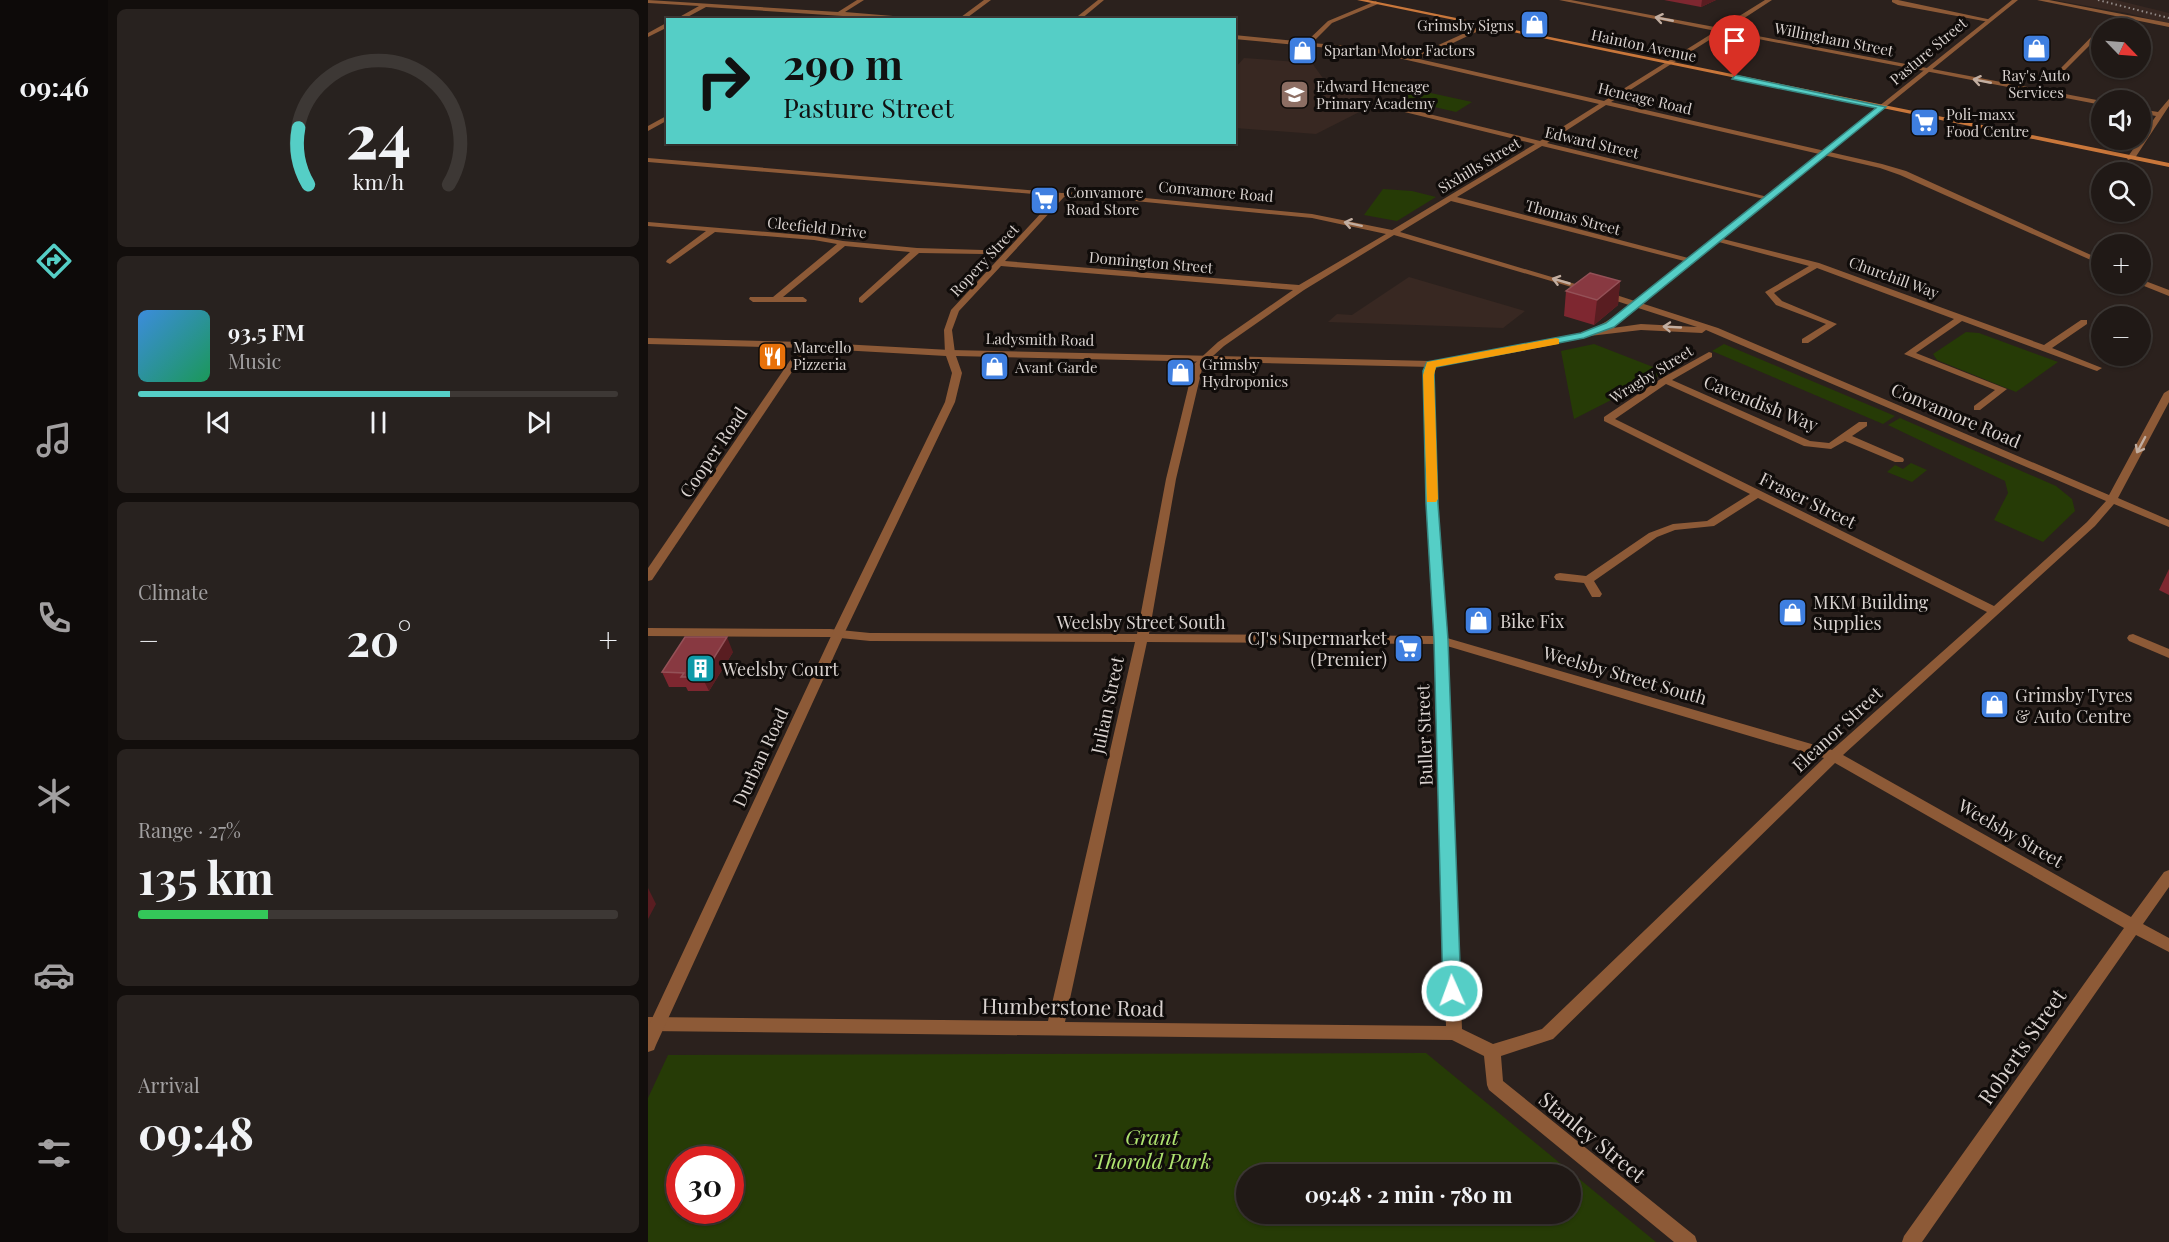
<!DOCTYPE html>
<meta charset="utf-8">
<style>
:root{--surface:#201916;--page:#28221f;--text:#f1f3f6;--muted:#a2a0a1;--line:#3d3835;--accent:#55cec6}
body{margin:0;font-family:"Playfair Display",serif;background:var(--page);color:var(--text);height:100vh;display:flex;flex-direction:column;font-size:22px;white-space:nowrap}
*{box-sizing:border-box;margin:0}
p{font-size:20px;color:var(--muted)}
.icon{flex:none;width:33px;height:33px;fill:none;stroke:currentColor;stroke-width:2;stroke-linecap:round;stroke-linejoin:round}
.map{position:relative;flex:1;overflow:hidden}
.panel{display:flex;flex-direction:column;gap:9px;padding:9px;background:#120e0c;width:540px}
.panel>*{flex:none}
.banner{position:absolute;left:18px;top:18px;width:570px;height:126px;border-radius:0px;box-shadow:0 2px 4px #0004,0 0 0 2px var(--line);background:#55cec6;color:#111;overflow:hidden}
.needle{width:39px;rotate:115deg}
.fabs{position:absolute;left:1443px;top:18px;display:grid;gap:12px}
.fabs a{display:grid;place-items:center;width:60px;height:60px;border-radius:50%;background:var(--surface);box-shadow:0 2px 4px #0004,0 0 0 2px var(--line);font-size:30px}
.speed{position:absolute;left:18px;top:1146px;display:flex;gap:12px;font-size:30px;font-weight:700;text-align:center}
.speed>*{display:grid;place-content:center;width:78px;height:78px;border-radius:50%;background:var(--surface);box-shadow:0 2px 4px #0004,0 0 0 2px var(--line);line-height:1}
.speed .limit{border:9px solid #d22;background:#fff;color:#111}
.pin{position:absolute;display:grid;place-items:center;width:51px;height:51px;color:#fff;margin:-62px -26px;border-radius:50% 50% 50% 0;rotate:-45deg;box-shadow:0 0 6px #0007}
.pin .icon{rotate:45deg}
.me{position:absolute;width:66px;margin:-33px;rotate:358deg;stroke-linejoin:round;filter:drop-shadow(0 0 4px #0008)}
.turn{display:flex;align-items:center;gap:21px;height:126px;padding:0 18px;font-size:27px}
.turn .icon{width:78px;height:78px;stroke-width:2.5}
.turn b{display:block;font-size:42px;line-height:51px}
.big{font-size:45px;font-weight:700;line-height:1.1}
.panel .tile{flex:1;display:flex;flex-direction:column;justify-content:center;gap:9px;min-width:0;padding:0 21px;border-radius:9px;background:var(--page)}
.panel .dial{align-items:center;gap:0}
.dial svg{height:156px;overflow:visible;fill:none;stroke:var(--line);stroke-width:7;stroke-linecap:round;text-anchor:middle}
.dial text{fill:var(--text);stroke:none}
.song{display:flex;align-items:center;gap:18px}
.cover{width:72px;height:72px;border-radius:9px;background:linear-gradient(135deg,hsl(210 70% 55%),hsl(150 70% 35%))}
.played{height:6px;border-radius:3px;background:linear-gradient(90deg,var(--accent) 65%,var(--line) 65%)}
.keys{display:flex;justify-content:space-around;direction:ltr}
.heat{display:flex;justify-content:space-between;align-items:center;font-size:33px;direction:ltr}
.charge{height:9px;border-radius:4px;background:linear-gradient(90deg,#34c759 27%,var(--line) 0)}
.trip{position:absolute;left:588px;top:1164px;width:345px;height:60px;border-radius:30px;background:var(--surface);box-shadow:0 2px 4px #0004,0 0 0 2px var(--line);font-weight:700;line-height:60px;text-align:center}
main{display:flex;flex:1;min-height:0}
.dock{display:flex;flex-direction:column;width:108px;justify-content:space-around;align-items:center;background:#0d0a09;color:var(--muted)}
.dock .icon{width:42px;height:42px}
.dock .current{color:var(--accent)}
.dock b{font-size:27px;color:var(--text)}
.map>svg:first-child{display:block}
</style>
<main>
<nav class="dock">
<b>09:46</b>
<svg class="icon current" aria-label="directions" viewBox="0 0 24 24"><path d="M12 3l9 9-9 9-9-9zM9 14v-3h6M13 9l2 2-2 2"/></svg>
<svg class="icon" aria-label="music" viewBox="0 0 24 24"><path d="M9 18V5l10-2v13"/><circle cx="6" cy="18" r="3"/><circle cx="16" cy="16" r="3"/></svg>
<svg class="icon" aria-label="phone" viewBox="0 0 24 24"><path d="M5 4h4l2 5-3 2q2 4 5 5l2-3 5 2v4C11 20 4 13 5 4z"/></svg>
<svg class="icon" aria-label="climate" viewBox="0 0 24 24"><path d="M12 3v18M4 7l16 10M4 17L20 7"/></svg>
<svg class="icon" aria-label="car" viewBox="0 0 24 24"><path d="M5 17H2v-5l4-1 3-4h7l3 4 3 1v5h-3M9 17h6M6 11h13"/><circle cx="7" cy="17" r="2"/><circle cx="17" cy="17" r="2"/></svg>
<svg class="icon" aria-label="filters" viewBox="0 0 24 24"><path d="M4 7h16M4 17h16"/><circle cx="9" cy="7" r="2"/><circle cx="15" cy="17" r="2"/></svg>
</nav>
<section class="panel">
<div class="tile dial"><svg viewBox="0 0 100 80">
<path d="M14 69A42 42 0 1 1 86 69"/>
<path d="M14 69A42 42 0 0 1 9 40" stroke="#55cec6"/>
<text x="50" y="56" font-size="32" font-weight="700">24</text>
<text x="50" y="72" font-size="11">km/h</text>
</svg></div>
<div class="tile">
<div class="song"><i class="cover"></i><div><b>93.5 FM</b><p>Music</p></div></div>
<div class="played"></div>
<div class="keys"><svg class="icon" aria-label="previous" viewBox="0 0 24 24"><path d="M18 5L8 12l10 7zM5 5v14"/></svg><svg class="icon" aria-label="pause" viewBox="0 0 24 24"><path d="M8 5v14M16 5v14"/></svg><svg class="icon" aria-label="next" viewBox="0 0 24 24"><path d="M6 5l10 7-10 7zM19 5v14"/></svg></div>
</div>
<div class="tile"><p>Climate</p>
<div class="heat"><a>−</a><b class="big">20°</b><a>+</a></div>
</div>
<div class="tile"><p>Range · 27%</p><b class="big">135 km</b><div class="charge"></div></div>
<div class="tile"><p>Arrival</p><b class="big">09:48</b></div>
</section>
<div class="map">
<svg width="1521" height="1242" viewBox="0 0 1521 1242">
<rect width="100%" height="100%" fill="#2b211d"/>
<g fill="#382822">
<polygon points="1406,0 1468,0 1521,13 1521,24 1479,13"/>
<polygon points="596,58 664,63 682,88 733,101 668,134 587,128 587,68"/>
<polygon points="761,277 877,311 855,328 680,322 689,314 704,315"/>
</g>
<g fill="#263b06" fill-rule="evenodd">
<polygon points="769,90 824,102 808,112 752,99"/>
<polygon points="735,189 764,191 788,197 749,221 716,215"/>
<polygon points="1318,332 1331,333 1410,362 1368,392 1289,360 1285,354"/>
<polygon points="946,344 1018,372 926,419 913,351"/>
<polygon points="1076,344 1247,416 1235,424 1064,351"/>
<polygon points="1252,418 1408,486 1424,499 1427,511 1395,542 1346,520 1360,493 1357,481 1240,425"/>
<polygon points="1263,463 1279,470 1264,482 1239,472 1247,465 1255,469"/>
<path d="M778 1053 1008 1242H0V1098L20 1055ZM32 1160H82V1210H32ZM598 1174H922V1214H598Z"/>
</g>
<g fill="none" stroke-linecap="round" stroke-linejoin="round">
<g fill="#8d5a37" fill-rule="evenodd">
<polygon points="0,0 190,12 209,0 216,0 197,12 293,20 256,20 58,7 34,20 26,20 51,6 0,3"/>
<polygon points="336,0 343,0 316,20 309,20"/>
<polygon points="450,0 456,0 432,20 425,20"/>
<path d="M911 0H923L1072 28 1117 0H1124L1078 30 1454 101V105L1074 32 963 102 1234 164 1258 171 1454 260V265L1252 175 1232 168 958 105 899 143 1124 198 1120 200 894 146 809 197 1044 259V263L803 201 752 232 944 289 937 291 746 235 656 290 576 346 555 365 528 479 501 634 787 636 779 504 775 375 778 364 783 361 788 364 785 375 789 504 799 638 1184 750 1339 612 1110 498 1066 526 1027 530 1009 537 946 581 954 594 952 597H944L936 583 908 580 906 577 908 574 912 573 938 576 1001 533 1025 524 1059 521 1102 494 956 421V417L1014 378 1061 352 1064 353V357L1024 380 1162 441 1181 443 1211 422H1219V426L1204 436 1255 458 1256 460 1255 462H1247L1197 441 1183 449 1156 446 1018 384 967 419 1346 606 1439 522 1458 501 1058 330 1054 333 993 330 933 337V333L936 332 993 324 1049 327 953 296V292H959L1070 328 1461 495 1516 393 1521 390V402L1470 498 1521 520V527L1466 504 1447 526 1195 755 1483 917 1516 872 1521 870V887L1495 924 1521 938V952L1488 935 1274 1242H1254L1256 1236 1476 928 1187 763 905 1039 853 1056 855 1081 1047 1236 1049 1242H1026L841 1090 839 1085 836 1056 804 1040 0 1031V1017L400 1021 487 642 222 641 182 637 0 636V628L182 629 222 633 489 634 518 479 546 364 570 342 645 290 353 266 311 311 304 330 307 353 302 356 297 353 296 330 303 310 409 196 0 162V158L414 193 435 192 664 214 744 230 887 144 732 106 727 103V101L892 141 951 104 724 52 586 39V35L658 42 680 21 728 1 730 4 684 23 664 43 724 48 764 57 839 23 841 26 771 59 956 101 1068 31ZM435 196 664 218 738 234 651 285 357 261 416 197ZM499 642 787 644 798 1026 417 1022ZM799 646 1176 758 894 1029 845 1044 814 1029Z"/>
<polygon points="1244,0 1250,0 1344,20 1341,22 1250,5 1244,2"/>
<polygon points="1389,0 1401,0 1521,23 1521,27"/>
<polygon points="20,22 20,27 0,37 0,33"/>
<polygon points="1452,28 1457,28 1454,28 1454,33 1417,70 1413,70 1413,68"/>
<polygon points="1521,99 1521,106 1487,158 1480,160 1479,158 1508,116 1492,113 1492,109 1510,112"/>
<polygon points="20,115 20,120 0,131 0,126"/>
<polygon points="0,222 166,236 195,241 269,248 335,250 339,252 335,254 271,253 214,303 211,302 211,298 262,252 197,246 135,297 155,297 159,300 158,302 105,302 101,299 102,297 125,297 189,244 166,240 67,232 22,264 18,262 19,260 58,231 0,226"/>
<polygon points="1067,237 1171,263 1396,345 1433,320 1439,320 1439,324 1404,348 1454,368 1449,371 1446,370 1314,321 1268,353 1359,389 1332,410 1326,410 1326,406 1347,390 1256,354 1306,319 1169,268 1126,293 1134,301 1189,324 1160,343 1154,343 1154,339 1178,324 1128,305 1117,292 1161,266 1067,241"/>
<polygon points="1492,279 1521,290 1521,296 1491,284 1492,284"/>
<polygon points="157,342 162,345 4,580 0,581 0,568 154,343"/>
<polygon points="1485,634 1521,649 1521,658 1481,641 1479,638 1481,635"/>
</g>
<polygon fill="#8d5a37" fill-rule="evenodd" points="1364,0 1370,0 986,310 960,328 939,337 783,367 308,356 314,373 307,402 196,634 8,1045 6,1050 0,1052 0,1027 184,634 297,402 304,373 298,356 157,348 0,344 0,338 157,342 302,350 783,361 934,333 954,324 972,313"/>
<polygon fill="#c9773b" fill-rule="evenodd" points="709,0 720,0 1521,163 1521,167"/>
<polyline stroke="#948c89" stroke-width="2" stroke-dasharray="1.5 3" stroke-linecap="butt" points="1450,0 1521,18"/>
</g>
<g fill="#7e2730">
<polygon points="1016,0 1068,0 1053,7"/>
<polygon points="972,281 970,305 946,325 916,316 918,291"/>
<polygon points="1521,569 1521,595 1511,590"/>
<polygon points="85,652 61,691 40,691 38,687 21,687 14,672"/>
</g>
<g fill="#591d21">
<polygon points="1054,0 1068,0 1053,7"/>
<polygon points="972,281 970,305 946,325 949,300"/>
<polygon points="79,637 85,652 61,691 54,677"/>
<polygon points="0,888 8,904 0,919"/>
</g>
<g fill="#883941" stroke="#945157" stroke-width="1.5">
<polygon points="942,273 972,281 949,300 918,291"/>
<polygon points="37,637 79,637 54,677 33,677 36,673 14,672"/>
</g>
<defs><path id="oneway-shaft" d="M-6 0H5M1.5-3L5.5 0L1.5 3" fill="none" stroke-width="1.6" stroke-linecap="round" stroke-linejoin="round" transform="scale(1.5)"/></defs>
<g stroke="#c2aea1">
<use href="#oneway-shaft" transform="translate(1016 19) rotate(-169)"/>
<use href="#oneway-shaft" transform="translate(1334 81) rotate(-169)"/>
<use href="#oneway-shaft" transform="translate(705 224) rotate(-168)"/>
<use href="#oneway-shaft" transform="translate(913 281) rotate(-164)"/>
<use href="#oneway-shaft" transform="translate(1024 327) rotate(-177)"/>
<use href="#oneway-shaft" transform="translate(1493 445) rotate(118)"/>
</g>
<polygon fill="#55cec6" stroke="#378681" stroke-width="1.5" points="1087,75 1238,107 966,327 936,338 788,367 786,371 790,504 800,640 813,991 811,997 804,999 798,997 795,991 786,640 778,504 775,371 779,362 933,333 958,323 1228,108 1084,79"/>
<polygon fill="#f59e0b" points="908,338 911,339 911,344 788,367 786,375 790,499 788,502 779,502 775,375 779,362"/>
<defs>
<symbol id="shop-square" viewBox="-11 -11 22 22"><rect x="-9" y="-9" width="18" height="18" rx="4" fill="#3f7fe0" stroke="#100c0a"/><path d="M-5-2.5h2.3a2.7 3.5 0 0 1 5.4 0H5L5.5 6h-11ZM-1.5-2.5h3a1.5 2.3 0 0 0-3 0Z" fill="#fff"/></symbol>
<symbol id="school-square" viewBox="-11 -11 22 22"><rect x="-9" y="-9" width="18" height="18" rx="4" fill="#8d6e63" stroke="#100c0a"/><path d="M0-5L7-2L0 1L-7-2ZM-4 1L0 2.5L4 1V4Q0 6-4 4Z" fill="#fff"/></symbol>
<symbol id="supermarket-square" viewBox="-11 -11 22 22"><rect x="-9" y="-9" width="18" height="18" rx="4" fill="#3f7fe0" stroke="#100c0a"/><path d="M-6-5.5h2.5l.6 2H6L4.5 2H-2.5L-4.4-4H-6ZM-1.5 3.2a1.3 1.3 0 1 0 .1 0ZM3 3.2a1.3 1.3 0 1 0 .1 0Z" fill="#fff"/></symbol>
<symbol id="restaurant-square" viewBox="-11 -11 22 22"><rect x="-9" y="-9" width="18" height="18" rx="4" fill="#e8710a" stroke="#100c0a"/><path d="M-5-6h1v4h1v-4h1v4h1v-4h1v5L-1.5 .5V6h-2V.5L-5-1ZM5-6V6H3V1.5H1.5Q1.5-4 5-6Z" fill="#fff"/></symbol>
<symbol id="building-square" viewBox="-11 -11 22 22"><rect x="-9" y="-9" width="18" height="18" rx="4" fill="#0f9aa8" stroke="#100c0a"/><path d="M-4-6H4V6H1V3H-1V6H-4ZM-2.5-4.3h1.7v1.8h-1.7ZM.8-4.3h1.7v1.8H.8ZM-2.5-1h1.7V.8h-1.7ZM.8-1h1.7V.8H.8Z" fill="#fff"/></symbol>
</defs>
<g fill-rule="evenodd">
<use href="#shop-square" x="870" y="8" width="33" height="33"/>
<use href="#shop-square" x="1372" y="32" width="33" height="33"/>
<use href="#shop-square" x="638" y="34" width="33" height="33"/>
<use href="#school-square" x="630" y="78" width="33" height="33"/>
<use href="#supermarket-square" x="1260" y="106" width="33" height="33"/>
<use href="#supermarket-square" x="380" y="184" width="33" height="33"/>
<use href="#restaurant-square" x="108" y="340" width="33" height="33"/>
<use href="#shop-square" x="330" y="350" width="33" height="33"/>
<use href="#shop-square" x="516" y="356" width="33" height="33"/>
<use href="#shop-square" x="1128" y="596" width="33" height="33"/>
<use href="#shop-square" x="814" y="604" width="33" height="33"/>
<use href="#supermarket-square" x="744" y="632" width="33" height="33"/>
<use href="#building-square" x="36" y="652" width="33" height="33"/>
<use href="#shop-square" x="1330" y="688" width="33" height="33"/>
</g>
<g text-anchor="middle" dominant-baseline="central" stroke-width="6" stroke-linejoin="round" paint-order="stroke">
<g font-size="15" fill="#d9d2cf" stroke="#100c0a" text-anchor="start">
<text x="866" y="25" text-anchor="end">Grimsby Signs</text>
<text x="676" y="50">Spartan Motor Factors</text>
<text x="1388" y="75" text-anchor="middle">Ray's Auto<tspan x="1388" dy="17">Services</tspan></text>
<text x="668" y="86">Edward Heneage<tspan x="668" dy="17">Primary Academy</tspan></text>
<text x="1298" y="114">Poli-maxx<tspan x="1298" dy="17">Food Centre</tspan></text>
<text x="418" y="192">Convamore<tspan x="418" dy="17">Road Store</tspan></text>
<text x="145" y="347">Marcello<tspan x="145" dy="17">Pizzeria</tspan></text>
<text x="554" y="364">Grimsby<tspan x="554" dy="17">Hydroponics</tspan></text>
<text x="367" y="367">Avant Garde</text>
</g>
<g font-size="15" fill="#d9d2cf" stroke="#100c0a">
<text transform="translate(1186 39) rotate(11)">Willingham Street</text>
<text transform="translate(996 45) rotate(12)">Hainton Avenue</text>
<text transform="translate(1280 51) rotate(-40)">Pasture Street</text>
<text transform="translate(997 98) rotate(13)">Heneage Road</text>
<text transform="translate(944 142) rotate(13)">Edward Street</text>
<text transform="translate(831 165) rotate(-31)">Sixhills Street</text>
<text transform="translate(568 191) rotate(5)">Convamore Road</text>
<text transform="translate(925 217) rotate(15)">Thomas Street</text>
<text transform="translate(169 227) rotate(6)">Cleefield Drive</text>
<text transform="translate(336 260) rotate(-47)">Ropery Street</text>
<text transform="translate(503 262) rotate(5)">Donnington Street</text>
<text transform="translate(1246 277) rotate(20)">Churchill Way</text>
<text transform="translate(392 339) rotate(1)">Ladysmith Road</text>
<text transform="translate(1003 374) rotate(-32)">Wragby Street</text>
</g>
<g font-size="18" fill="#d9d2cf" stroke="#100c0a">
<text transform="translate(1113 403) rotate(22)">Cavendish Way</text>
<text transform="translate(1308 415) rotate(23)">Convamore Road</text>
<text transform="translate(65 452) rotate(-56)">Cooper Road</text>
<text transform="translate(1160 500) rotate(26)">Fraser Street</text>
<text x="493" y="622">Weelsby Street South</text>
<text transform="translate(977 675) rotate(16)">Weelsby Street South</text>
<text transform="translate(459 705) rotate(-78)">Julian Street</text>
<text transform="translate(1189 729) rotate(-43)">Eleanor Street</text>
<text transform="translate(776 735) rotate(-92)">Buller Street</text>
<text transform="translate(112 757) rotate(-65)">Durban Road</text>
<text transform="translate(1363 833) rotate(30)">Weelsby Street</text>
</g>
<g font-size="18" fill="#d9d2cf" stroke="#100c0a" text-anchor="start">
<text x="1165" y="602">MKM Building<tspan x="1165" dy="21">Supplies</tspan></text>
<text x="852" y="621">Bike Fix</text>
<text x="739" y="638" text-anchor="end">CJ's Supermarket<tspan x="739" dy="21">(Premier)</tspan></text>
<text x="74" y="669">Weelsby Court</text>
<text x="1367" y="695">Grimsby Tyres<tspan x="1367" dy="21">&amp; Auto Centre</tspan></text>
</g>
<g font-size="21" fill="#d9d2cf" stroke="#100c0a">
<text transform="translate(425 1006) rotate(1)">Humberstone Road</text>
<text transform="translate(1373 1046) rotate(-55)">Roberts Street</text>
<text transform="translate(945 1136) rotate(39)">Stanley Street</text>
</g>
<g font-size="21" font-style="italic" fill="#afe470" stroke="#100c0a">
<text x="504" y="1136">Grant<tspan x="504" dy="24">Thorold Park</tspan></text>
</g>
</g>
</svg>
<div class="fabs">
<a><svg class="needle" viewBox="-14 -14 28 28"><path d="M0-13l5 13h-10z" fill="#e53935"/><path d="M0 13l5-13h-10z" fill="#a2a0a1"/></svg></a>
<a><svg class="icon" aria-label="sound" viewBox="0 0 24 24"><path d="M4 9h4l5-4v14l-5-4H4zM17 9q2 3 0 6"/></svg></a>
<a><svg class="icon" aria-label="search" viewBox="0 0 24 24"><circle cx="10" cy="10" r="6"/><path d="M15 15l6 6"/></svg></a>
<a>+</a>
<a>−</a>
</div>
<div class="speed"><div class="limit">30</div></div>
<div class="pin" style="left:1087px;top:77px;background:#d93025"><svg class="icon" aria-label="arrive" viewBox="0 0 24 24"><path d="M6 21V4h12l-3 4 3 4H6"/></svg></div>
<svg class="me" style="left:804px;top:991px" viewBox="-20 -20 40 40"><circle r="17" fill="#55cec6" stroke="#fff" stroke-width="3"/><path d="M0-11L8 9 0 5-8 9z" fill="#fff"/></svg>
<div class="trip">09:48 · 2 min · 780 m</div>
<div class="banner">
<div class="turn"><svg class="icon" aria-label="right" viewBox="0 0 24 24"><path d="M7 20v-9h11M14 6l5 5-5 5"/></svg><div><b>290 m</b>Pasture Street</div></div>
</div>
</div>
</main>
